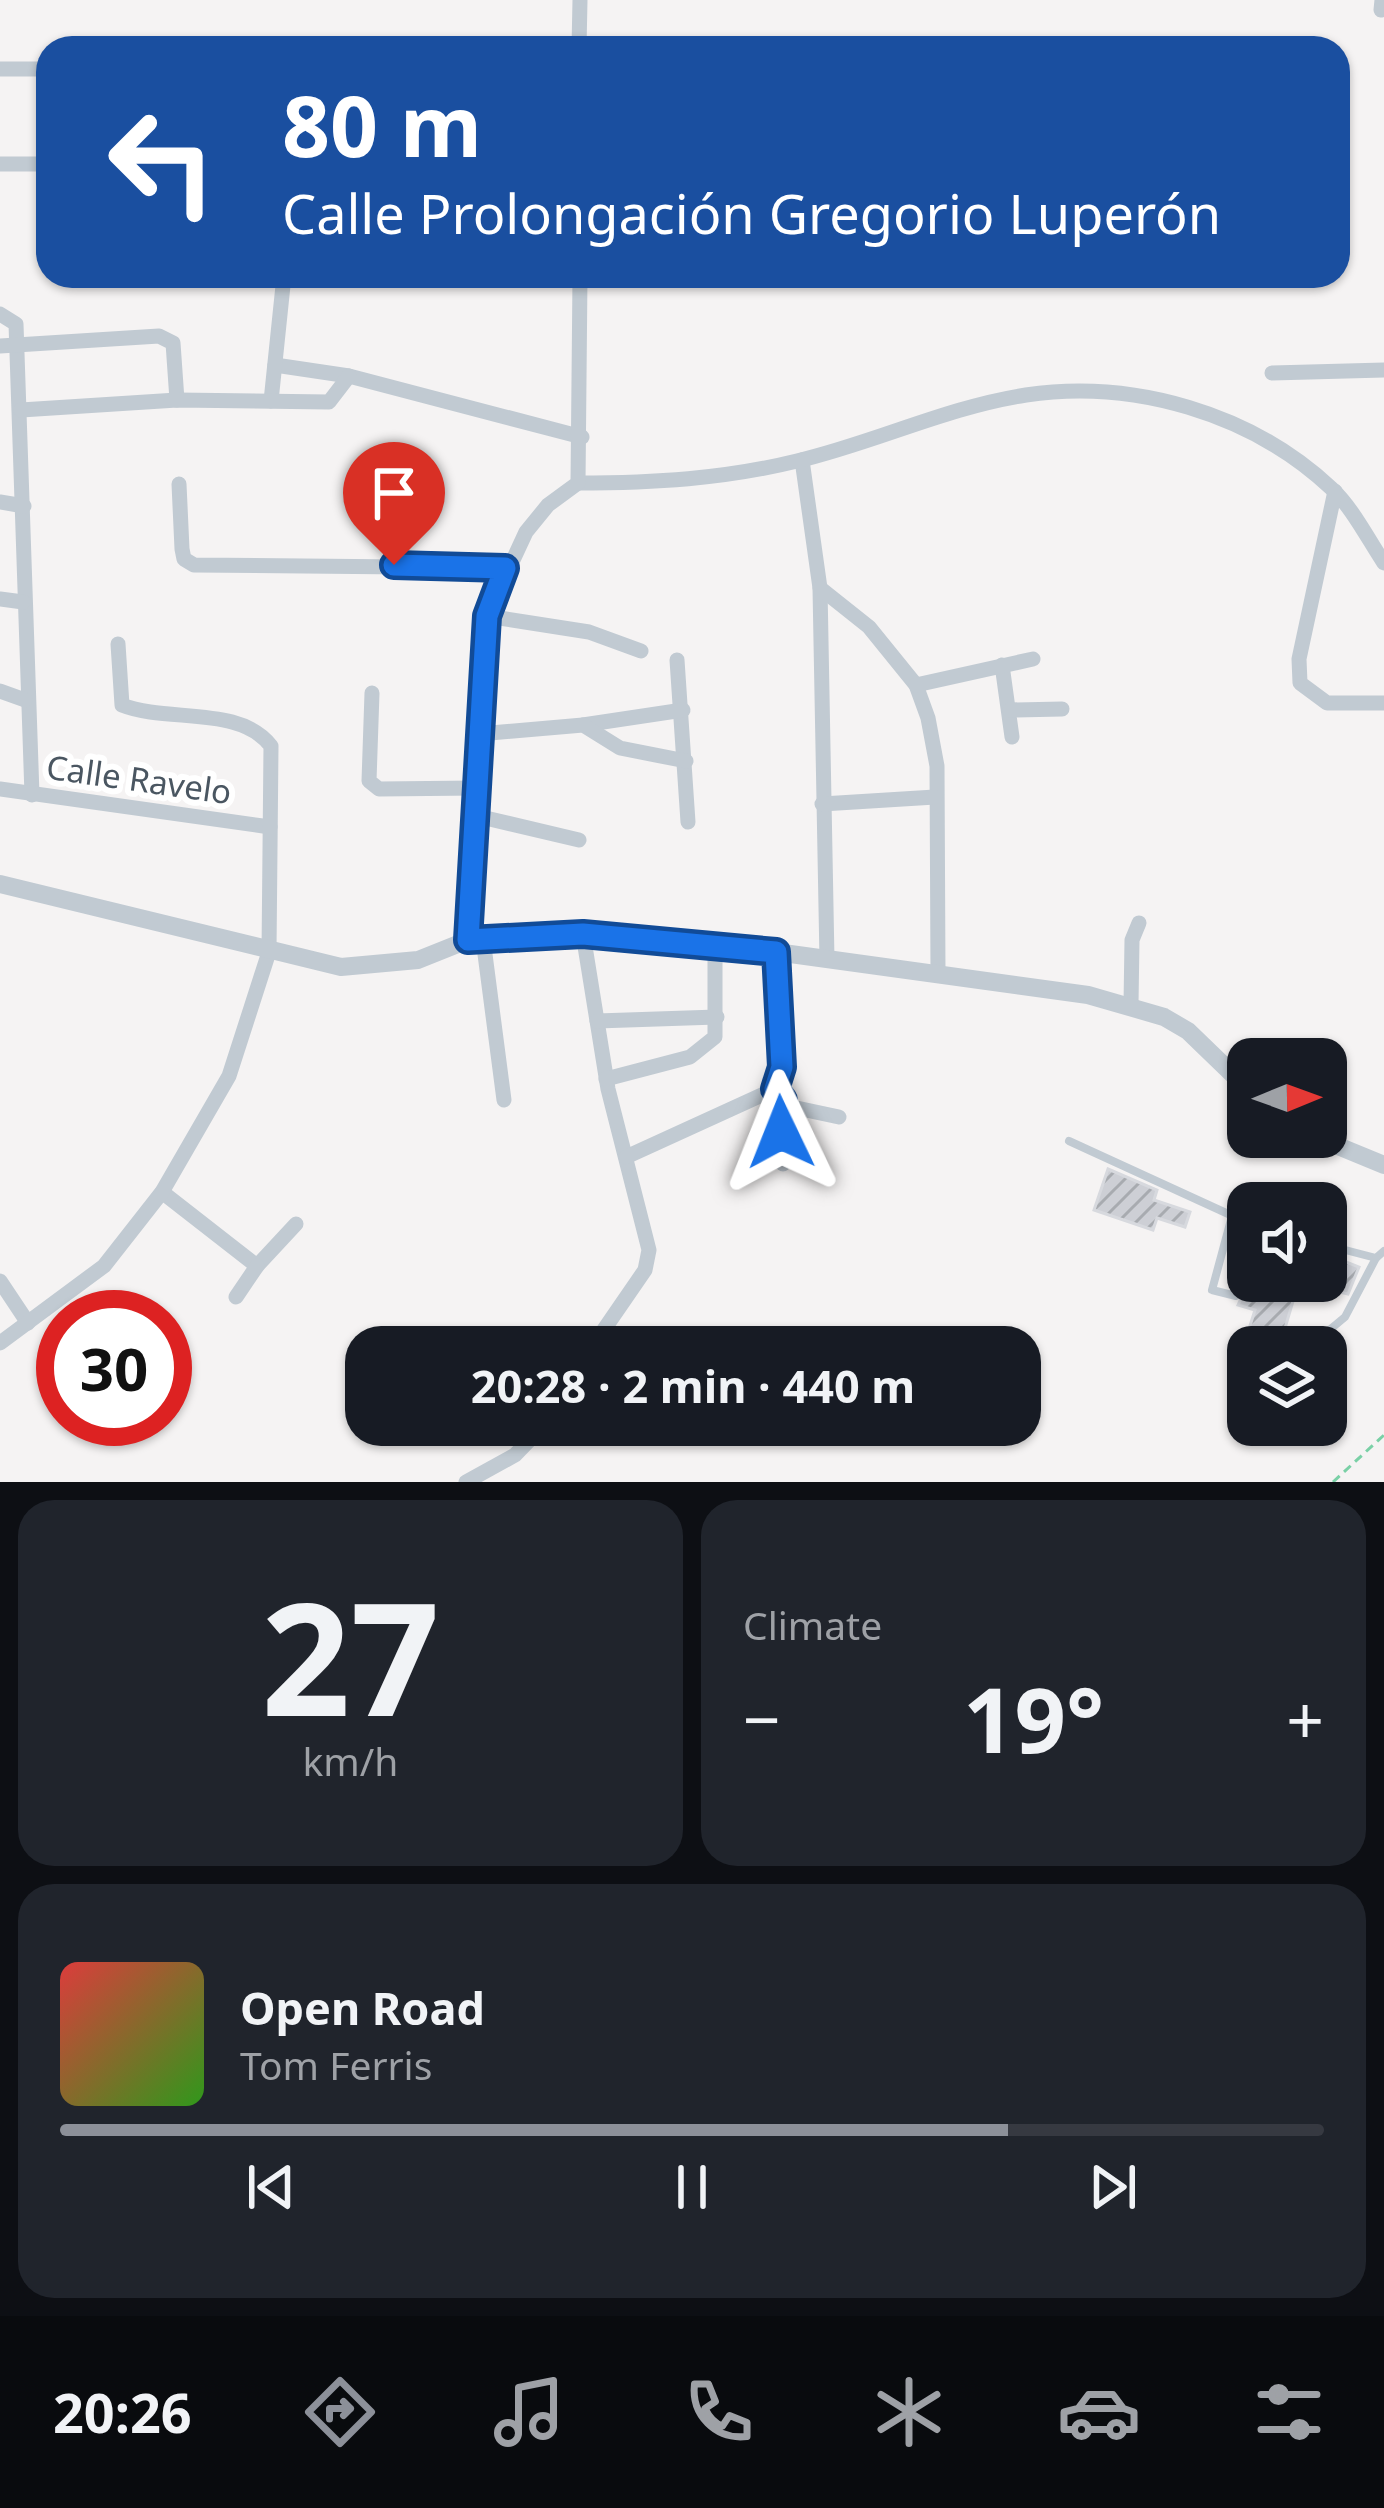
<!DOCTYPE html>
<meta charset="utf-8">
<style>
:root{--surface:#171b24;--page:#20242c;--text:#f1f3f6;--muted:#9ea1a6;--line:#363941;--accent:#8c9099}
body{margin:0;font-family:"Noto Sans",sans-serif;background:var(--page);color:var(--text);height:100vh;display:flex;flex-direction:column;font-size:45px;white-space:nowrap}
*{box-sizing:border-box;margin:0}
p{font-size:39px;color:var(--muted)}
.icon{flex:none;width:66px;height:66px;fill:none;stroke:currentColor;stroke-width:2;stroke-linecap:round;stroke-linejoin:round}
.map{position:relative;height:1482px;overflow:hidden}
.side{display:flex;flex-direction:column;gap:18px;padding:18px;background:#0d0f14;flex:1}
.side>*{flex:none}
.guide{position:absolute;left:36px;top:36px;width:1314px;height:252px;border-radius:36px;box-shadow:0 3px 9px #0004;background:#1a4fa0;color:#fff;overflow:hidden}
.needle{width:78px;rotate:89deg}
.buttons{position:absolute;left:1227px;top:1038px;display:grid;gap:24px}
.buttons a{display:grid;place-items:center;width:120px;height:120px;border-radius:24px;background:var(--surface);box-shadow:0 3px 9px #0004;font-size:60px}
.speed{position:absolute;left:36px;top:1290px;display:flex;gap:24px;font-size:60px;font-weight:700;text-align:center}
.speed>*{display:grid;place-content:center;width:156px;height:156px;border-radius:50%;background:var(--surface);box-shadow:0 3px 9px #0004;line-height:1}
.speed .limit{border:18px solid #d22;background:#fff;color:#111}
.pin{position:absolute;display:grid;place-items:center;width:102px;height:102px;color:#fff;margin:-123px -51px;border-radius:50% 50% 50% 0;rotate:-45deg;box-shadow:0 0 12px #0007}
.pin .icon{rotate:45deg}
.me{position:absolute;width:132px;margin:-66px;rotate:358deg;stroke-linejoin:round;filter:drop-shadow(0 0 9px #0008)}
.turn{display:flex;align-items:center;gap:42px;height:252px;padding:0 48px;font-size:54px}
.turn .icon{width:156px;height:156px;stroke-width:2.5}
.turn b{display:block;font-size:84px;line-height:102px}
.big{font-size:90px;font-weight:700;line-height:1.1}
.side .tile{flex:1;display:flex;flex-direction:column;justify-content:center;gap:18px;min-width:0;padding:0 42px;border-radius:36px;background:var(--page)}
.side .dial{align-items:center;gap:0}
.dial b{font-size:156px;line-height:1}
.song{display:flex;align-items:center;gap:36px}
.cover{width:144px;height:144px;border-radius:18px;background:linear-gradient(135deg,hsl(0 70% 55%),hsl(110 70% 35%))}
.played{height:12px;border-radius:6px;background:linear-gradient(90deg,var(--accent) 75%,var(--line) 75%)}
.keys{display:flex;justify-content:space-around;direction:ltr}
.heat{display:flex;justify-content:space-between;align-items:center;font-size:66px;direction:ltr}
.side .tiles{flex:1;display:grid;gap:18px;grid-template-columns:1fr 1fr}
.tile:last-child{grid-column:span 2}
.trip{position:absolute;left:345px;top:1326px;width:696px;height:120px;border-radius:36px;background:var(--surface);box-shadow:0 3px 9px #0004;font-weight:700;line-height:120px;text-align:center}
.dock{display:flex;height:192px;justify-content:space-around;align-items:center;background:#090b0e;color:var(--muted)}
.dock .icon{width:84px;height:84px}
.dock .on{color:var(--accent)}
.dock b{font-size:54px;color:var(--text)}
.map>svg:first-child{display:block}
</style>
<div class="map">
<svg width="1384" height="1482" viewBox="0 0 1384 1482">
<defs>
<pattern id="building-hatch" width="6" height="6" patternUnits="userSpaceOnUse" patternTransform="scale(3)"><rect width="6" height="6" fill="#cdcfd5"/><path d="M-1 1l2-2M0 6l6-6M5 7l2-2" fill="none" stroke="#a8abb0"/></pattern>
</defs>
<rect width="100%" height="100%" fill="#f5f3f3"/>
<g fill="url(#building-hatch)" stroke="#d7d9de" stroke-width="3">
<polygon points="1108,1169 1157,1190 1154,1200 1190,1212 1185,1227 1157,1218 1153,1230 1094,1210"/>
<polygon points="1326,1254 1359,1267 1348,1294 1303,1284 1326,1281"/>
<polygon points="1249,1281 1299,1281 1283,1335 1248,1332 1255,1310 1238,1305"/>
</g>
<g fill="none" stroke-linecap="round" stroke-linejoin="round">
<polyline stroke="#7ad0a6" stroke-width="3" stroke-dasharray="9 6" stroke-linecap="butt" points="1333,1482 1384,1435"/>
<g stroke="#c1cad2" stroke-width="8">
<polyline points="1069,1141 1248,1223"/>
<polyline points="1232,1216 1212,1290 1236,1296 1248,1257"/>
<polyline points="1326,1245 1376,1258 1384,1251"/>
<polyline points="1309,1347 1345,1317 1376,1258"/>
</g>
<g stroke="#c1cad2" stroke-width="15">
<polyline points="1381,10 1382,0"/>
<polyline points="579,48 580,0"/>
<polyline points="0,69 48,69"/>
<polyline points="47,69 47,164"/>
<polyline points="0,164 48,164"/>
<polyline points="0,314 16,324 32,795"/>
<polyline points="0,346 159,336 173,343 177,400"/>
<polyline points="275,365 349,376 582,437"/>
<polyline points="1272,373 1384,370"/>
<polyline points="271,401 284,276"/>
<polyline points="21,410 177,400 329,402 349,376"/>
<polyline points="802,460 820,588 827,960"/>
<path d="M578 483C653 483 724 479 797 461 874 443 947 407 1026 395 1133 379 1251 413 1331 488 1352 507 1368 539 1384 563"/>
<polyline points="179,484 182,549 184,559 194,565 505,568"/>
<polyline points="1335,491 1299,659 1300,683 1327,703 1384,703"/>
<polyline points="0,502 24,506"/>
<polyline points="820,588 869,627 916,685 928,718 937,766 938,974"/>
<polyline points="0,599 23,602"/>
<polyline points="487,616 589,632 641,651"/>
<polyline points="677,660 688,822"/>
<polyline points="1002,665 1012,737"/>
<polyline points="916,685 1033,659"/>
<polyline points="0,691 25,700"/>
<polyline points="372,693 369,781 379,789 477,788"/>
<polyline points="1010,710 1062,709"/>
<polyline points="583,725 683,710"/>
<polyline points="479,734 583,725 620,748 686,761"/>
<polyline points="0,789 270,827"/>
<polyline points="822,804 935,797"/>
<polyline points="477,816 579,840"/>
<polyline points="583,934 608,1089 649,1250 645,1270 592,1347"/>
<polyline points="483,939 504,1100"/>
<polyline points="468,940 487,616 526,532 548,505 578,483 580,276"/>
<polyline points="1131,1004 1132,940 1139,923"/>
<polyline points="597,1021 717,1017"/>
<polyline points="606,1079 690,1057 715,1037 715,948"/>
<polyline points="775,1089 792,1107 839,1117"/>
<polyline points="783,1100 783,1164"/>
<polyline points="626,1157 775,1089 782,1067 776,952"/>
<polyline points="162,1192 257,1266 296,1224"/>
<polyline points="0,1281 28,1323"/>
<polyline points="236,1297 257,1266"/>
<path d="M0 1343 104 1266 162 1192 229 1076 269 952 271 746C240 705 167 723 122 705L118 644"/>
<polyline points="466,1482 515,1455 544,1425"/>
</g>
<g stroke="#c1cad2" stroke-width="18">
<polyline points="0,884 341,967 418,960 468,940 583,934 776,952 1088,995 1164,1017 1188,1031 1248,1089"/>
<polyline points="1316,1137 1384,1165"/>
</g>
</g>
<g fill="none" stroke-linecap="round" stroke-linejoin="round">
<defs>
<polyline id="route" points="394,565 505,568 487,616 468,940 583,934 776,952 782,1067 775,1089 783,1100 781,1132"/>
</defs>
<use href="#route" stroke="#114b97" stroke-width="30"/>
<use href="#route" stroke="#1a73e8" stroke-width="21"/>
</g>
<g text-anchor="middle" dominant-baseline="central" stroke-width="12" stroke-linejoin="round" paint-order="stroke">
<g font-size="33" fill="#4a5661" stroke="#fff">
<text transform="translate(139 779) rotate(8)">Calle Ravelo</text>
</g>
</g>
</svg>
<div class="buttons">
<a><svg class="needle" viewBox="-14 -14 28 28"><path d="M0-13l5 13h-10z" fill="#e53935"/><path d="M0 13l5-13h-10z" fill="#9ea1a6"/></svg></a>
<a><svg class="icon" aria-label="sound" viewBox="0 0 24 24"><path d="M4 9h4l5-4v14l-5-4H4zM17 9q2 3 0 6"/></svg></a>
<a><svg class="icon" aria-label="layers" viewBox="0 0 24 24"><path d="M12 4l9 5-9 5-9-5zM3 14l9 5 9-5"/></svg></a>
</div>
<div class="speed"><div class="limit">30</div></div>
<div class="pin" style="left:394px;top:565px;background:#d93025"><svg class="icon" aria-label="arrive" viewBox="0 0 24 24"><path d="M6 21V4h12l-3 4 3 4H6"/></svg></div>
<svg class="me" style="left:781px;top:1132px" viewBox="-20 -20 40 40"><path d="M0-17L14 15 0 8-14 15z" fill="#1a73e8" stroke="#fff" stroke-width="4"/></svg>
<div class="trip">20:28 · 2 min · 440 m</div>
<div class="guide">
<div class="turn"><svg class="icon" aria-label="left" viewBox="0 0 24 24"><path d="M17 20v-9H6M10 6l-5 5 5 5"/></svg><div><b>80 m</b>Calle Prolongación Gregorio Luperón</div></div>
</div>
</div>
<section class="side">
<div class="tiles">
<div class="tile dial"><b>27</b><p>km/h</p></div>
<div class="tile"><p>Climate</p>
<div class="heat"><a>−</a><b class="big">19°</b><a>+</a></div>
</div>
<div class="tile">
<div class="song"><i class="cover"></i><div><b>Open Road</b><p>Tom Ferris</p></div></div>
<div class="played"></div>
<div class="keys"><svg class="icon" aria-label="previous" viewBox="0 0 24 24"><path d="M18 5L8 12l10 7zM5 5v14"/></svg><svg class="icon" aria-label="pause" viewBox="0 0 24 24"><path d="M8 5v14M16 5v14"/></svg><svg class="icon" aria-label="next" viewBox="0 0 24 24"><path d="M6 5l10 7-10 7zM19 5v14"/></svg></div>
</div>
</div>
</section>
<nav class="dock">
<b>20:26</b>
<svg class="icon on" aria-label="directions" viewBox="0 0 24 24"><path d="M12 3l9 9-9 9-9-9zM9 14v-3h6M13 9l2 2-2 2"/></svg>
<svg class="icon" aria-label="music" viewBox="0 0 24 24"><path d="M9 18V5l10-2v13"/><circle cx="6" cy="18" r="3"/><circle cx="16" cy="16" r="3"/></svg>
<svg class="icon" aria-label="phone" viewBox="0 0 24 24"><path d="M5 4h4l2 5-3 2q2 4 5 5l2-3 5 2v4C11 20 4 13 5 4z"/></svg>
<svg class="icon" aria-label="climate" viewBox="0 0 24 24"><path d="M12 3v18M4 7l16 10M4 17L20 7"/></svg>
<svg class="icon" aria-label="car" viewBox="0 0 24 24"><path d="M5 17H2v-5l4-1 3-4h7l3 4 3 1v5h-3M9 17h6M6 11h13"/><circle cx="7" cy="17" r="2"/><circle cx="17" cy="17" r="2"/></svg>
<svg class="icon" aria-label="filters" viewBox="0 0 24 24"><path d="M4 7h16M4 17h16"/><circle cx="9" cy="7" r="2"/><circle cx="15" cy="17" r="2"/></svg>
</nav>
